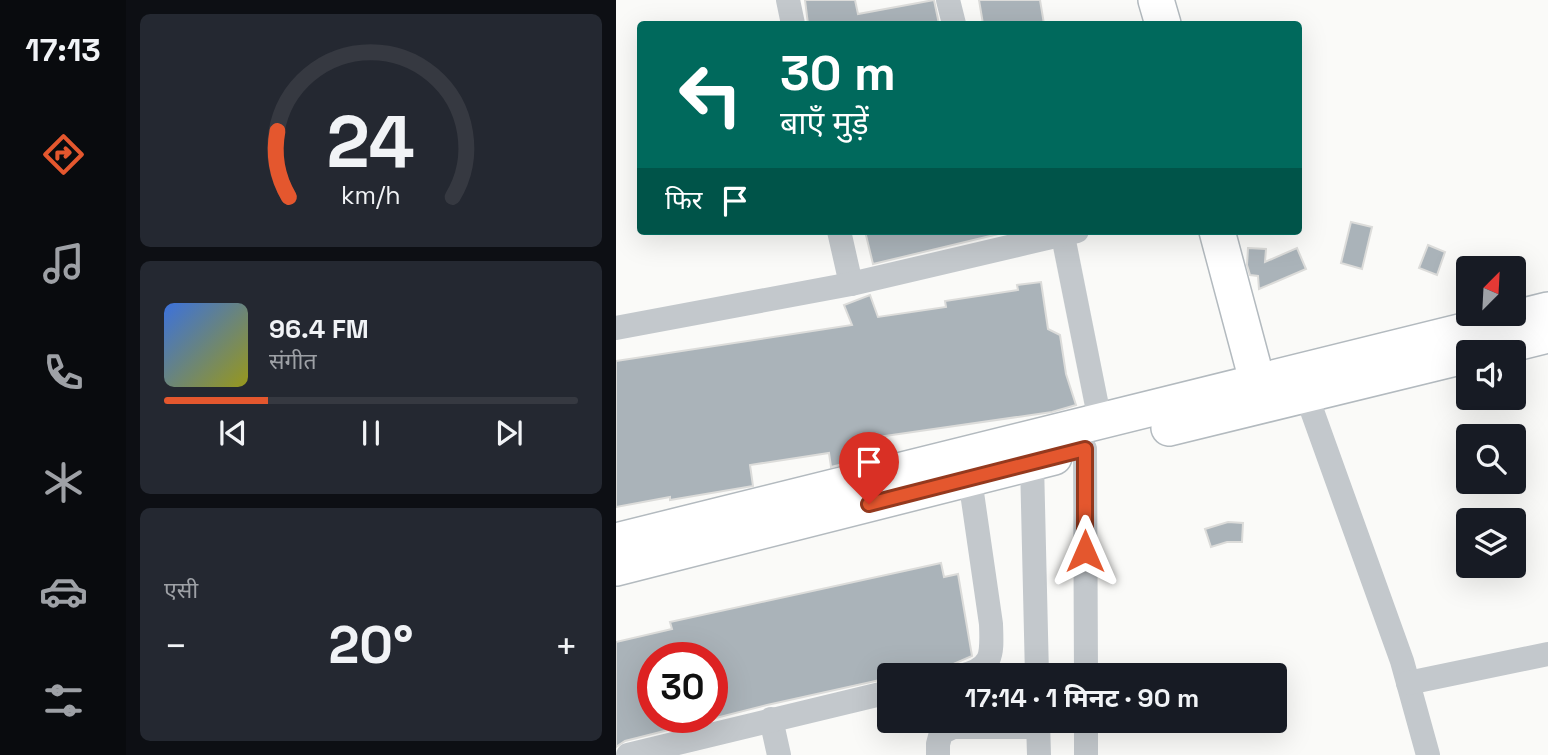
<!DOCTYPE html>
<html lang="hi">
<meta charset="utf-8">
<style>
:root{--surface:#171b24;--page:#242831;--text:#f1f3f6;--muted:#9ea1a6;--line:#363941;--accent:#e4572e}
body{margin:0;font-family:"Space Grotesk","Noto Sans Devanagari",sans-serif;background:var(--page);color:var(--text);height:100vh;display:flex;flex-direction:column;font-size:26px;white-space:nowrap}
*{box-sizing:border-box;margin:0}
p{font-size:23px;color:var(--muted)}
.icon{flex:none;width:38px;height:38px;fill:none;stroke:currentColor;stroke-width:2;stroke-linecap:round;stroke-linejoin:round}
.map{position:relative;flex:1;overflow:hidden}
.details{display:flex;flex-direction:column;gap:14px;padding:14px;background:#0d0f14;width:490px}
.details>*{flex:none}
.hud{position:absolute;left:21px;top:21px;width:665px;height:214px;border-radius:7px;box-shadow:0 7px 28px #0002;background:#00695c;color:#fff;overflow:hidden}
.needle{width:46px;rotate:24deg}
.buttons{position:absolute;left:840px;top:256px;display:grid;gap:14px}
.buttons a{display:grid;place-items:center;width:70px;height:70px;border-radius:7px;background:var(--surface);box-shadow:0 7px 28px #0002;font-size:35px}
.speed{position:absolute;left:21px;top:642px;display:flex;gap:14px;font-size:35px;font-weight:700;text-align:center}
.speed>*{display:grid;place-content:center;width:91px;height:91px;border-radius:50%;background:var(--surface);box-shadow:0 7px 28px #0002;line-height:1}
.speed .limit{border:10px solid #d22;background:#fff;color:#111}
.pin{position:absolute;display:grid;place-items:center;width:60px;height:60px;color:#fff;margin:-72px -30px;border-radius:50% 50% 50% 0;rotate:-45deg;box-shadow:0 0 7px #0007}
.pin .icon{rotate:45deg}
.me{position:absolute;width:77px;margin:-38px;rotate:0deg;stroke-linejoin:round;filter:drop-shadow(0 0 5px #0008)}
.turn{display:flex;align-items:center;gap:24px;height:147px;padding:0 28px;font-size:32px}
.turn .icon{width:91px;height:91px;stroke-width:2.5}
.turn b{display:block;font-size:49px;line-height:60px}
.then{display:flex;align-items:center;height:66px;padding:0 28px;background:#0003;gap:14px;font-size:26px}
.big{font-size:52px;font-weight:700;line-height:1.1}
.details .widget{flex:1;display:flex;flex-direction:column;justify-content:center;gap:10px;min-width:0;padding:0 24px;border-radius:10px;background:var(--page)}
.details .dial{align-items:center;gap:0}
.dial svg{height:182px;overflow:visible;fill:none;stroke:var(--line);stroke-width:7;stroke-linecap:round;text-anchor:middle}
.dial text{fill:var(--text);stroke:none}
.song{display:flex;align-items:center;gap:21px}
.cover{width:84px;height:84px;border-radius:10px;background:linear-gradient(135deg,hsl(220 70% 55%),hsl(60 70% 35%))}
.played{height:7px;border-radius:4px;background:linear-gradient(90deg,var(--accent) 25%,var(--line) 25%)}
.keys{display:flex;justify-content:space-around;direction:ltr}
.heat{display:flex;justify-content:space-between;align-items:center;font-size:38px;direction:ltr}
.trip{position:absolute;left:261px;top:663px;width:410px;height:70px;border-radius:7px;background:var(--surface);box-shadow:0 7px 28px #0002;font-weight:700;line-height:70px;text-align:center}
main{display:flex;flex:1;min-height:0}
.dock{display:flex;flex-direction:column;width:126px;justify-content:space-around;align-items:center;background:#090b0e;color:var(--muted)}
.dock .icon{width:49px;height:49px}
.dock .selected{color:var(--accent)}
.dock b{font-size:32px;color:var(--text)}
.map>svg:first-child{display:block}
</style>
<main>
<nav class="dock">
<b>17:13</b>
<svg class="icon selected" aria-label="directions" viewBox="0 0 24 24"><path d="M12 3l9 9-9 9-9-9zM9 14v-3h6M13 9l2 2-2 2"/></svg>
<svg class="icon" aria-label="music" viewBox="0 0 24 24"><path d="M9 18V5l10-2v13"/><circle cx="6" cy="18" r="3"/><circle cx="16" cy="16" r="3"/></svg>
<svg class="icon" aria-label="phone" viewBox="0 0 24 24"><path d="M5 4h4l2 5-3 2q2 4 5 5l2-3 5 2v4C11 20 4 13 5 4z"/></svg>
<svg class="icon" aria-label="climate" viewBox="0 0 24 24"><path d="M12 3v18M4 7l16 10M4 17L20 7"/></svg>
<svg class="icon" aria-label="car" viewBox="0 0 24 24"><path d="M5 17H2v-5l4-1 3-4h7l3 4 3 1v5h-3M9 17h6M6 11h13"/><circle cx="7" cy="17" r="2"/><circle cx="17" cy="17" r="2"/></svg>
<svg class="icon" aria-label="filters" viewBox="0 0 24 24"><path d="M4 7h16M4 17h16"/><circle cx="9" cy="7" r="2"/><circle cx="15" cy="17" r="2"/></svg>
</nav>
<section class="details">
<div class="widget dial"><svg viewBox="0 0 100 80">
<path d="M14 69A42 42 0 1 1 86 69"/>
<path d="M14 69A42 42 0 0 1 9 40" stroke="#e4572e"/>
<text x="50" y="56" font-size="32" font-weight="700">24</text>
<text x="50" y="72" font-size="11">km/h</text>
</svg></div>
<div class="widget">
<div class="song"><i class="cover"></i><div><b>96.4 FM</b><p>संगीत</p></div></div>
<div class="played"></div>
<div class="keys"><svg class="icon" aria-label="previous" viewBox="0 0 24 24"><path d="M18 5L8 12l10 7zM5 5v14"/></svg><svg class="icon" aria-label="pause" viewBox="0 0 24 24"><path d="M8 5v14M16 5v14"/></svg><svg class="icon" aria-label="next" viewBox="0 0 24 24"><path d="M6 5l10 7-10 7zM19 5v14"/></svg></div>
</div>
<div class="widget"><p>एसी</p>
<div class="heat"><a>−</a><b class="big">20°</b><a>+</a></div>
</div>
</section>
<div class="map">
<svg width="932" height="755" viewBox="0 0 932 755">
<rect width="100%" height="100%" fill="#fafaf8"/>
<g fill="#aab3b9" stroke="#dcdcda" stroke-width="2" fill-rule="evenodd">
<polygon points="189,0 239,0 242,14 318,0 323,24 192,24"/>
<polygon points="363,0 424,0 428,24 367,24"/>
<polygon points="735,222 756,227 746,269 725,263"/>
<polygon points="249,231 391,231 391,232 257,264"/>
<polygon points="812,245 829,252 821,275 803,268"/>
<polygon points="632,248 650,249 649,262 681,248 690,269 643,289 642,276 634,275 631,265"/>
<polygon points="425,282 432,329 444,335 450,374 460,405 436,412 241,440 267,454 215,467 213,453 134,465 137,486 54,500 54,497 0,507 0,361 236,325 228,305 254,295 262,317 330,307 329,301 402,290 401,285"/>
<polygon points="612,522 627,523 626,542 611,542 595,547 589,529"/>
<path d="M325 563 328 577 342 574 356 656 335 665 331 672 315 676H273V678L151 705 9 741 0 747V642L56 629 54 622ZM37 658H96V718H37Z"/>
</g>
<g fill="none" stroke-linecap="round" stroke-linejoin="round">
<defs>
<g id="secondary">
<polyline points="540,0 547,24"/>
<polyline points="601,231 647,403"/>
<polyline points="864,352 932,335"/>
<polyline points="553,428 852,355"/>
<polyline points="0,541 932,310"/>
<polyline points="0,568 438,457"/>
</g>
</defs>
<use href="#secondary" stroke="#b3babf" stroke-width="38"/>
<g stroke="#c3c8cc" stroke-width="24">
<polyline points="172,0 177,24"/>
<polyline points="332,0 338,24"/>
<polyline points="223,231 235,284"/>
<polyline points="447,236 484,421"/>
<polyline points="0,328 235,284 461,231"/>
<polyline points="690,394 786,661 812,755"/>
<polyline points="469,449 470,676"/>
<polyline points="416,463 421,676"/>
<path d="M345 676C378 668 376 654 375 624L354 479"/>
<polyline points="792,683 932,654"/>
<polyline points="155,719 163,755"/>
<polyline points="422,721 423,755"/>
<polyline points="470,721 470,755"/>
<polyline points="12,755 273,692"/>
<polyline points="322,755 322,744 325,733 337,727 422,727"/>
</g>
<use href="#secondary" stroke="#fff" stroke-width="35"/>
</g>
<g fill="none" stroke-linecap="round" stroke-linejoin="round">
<defs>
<polyline id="route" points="253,504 469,449 469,551"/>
</defs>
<use href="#route" stroke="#94391e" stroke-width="18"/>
<use href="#route" stroke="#e4572e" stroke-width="12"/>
</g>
</svg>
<div class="buttons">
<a><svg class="needle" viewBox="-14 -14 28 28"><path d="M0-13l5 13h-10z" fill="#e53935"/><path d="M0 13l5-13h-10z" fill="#9ea1a6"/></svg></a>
<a><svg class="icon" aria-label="sound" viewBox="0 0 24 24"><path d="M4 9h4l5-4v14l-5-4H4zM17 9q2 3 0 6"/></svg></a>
<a><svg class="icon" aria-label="search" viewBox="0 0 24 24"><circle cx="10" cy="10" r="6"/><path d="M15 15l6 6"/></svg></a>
<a><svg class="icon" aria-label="layers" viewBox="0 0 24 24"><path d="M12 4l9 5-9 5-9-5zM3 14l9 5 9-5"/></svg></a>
</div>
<div class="speed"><div class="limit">30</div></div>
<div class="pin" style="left:253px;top:504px;background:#d93025"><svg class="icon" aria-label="arrive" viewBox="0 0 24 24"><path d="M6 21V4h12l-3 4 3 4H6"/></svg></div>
<svg class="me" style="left:469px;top:551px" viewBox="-20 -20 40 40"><path d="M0-17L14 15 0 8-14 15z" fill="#e4572e" stroke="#fff" stroke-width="4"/></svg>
<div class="trip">17:14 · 1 मिनट · 90 m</div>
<div class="hud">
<div class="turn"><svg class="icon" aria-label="left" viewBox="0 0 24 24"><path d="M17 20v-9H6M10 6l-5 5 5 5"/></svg><div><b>30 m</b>बाएँ मुड़ें</div></div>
<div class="then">फिर<svg class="icon" aria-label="arrive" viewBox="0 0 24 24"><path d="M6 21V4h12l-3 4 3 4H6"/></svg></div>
</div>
</div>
</main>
